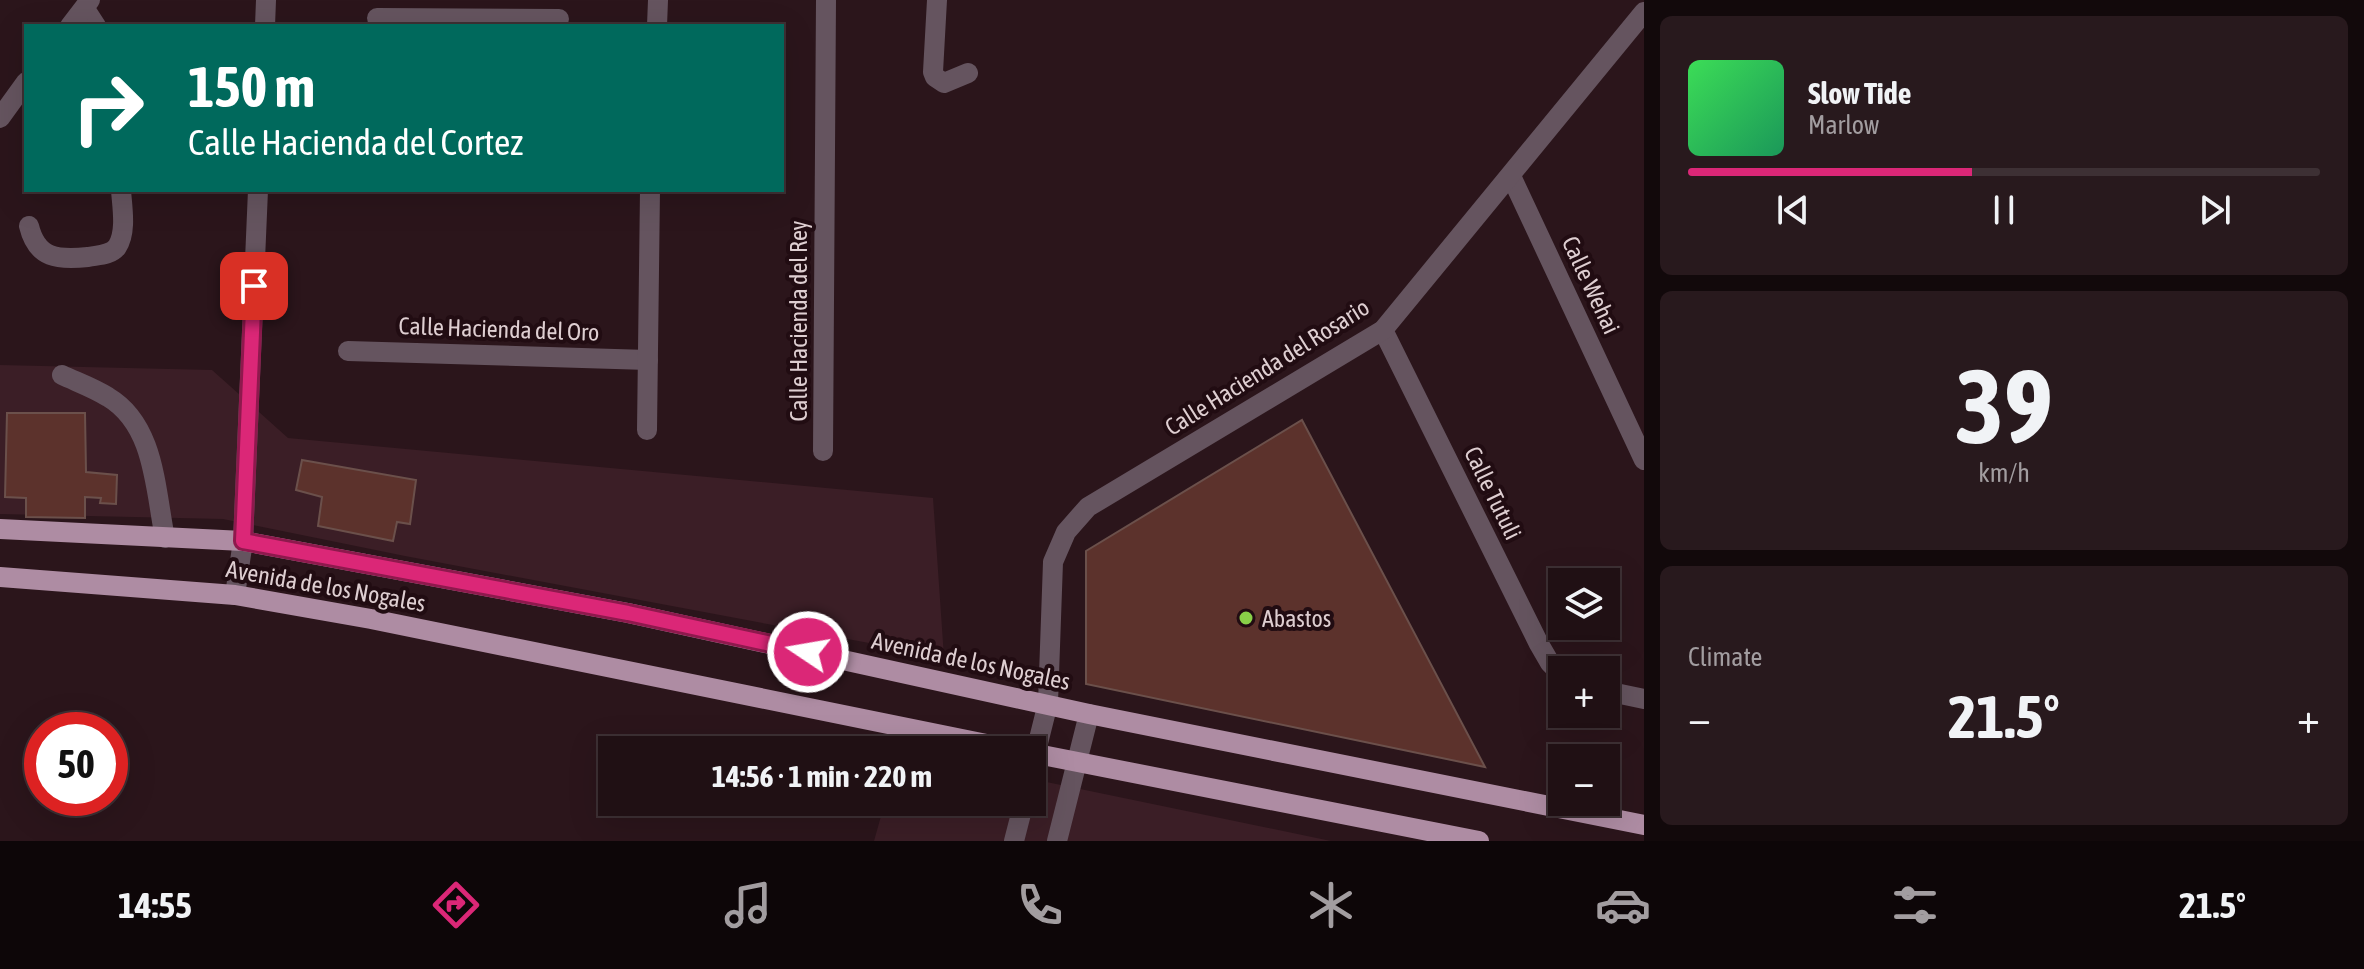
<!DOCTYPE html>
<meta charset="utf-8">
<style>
:root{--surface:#201014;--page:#28191d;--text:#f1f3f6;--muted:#a29da0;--line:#3d3034;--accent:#db2777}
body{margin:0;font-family:"Asap Condensed",sans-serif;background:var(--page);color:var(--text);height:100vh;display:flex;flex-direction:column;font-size:30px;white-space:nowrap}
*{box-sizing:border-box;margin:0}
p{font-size:26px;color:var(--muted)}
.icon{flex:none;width:44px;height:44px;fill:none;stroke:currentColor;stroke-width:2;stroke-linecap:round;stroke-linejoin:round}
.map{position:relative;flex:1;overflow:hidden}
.sheet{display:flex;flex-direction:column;gap:16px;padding:16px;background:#12090b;width:720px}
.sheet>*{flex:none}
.guide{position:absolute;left:24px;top:24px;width:760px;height:168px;border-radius:0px;box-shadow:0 8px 32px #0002,0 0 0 2px var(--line);background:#00695c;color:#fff;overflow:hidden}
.tools{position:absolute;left:1548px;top:568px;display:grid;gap:16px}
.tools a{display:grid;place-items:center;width:72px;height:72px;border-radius:0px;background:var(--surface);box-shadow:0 8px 32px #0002,0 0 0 2px var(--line);font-size:40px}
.speed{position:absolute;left:24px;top:712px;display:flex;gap:16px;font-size:40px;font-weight:700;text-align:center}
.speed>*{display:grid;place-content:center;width:104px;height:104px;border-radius:50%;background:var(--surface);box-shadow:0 8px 32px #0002,0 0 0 2px var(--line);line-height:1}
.speed .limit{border:12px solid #d22;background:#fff;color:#111}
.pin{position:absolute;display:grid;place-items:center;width:68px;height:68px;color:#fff;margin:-34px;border-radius:16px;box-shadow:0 4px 12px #0006}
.me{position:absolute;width:88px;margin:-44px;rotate:282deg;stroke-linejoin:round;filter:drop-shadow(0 0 6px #0008)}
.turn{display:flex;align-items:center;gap:28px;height:168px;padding:0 32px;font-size:36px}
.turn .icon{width:104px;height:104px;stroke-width:2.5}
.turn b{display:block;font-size:56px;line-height:68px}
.big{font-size:60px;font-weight:700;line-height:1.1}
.sheet .tile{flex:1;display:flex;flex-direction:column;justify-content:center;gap:12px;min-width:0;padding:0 28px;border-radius:12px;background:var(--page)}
.sheet .dial{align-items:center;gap:0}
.dial b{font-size:104px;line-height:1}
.song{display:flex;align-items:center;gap:24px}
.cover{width:96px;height:96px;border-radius:12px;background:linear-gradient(135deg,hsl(130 70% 55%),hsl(150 70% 35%))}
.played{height:8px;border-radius:4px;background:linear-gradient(90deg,var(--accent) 45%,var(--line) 45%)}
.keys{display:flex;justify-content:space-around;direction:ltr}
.heat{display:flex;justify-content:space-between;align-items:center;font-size:44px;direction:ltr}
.trip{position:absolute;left:598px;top:736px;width:448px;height:80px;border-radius:0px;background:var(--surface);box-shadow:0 8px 32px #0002,0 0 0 2px var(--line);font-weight:700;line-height:80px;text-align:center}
.menu{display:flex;height:128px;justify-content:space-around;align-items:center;background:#0d0608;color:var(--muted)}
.menu .icon{width:56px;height:56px}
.menu .active{color:var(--accent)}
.menu b{font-size:36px;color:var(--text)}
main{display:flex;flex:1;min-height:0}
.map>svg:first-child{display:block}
</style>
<main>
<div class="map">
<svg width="1644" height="841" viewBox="0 0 1644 841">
<rect width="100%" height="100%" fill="#2b151b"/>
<g fill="#3b1e26">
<polygon points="0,365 212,370 288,438 933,498 944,657 405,556 223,519 0,514"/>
<polygon points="1032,779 1331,841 874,841 885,802 1032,802"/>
</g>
<g fill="#5c322c" stroke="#6b504b" stroke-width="2">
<polygon points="7,413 85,413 86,472 117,475 116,504 100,503 101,498 85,497 85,518 26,517 26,498 5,497"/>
<polygon points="1302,420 1485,767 1086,684 1086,551"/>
<polygon points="302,460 416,480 410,524 397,522 393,541 318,526 322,497 296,490"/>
</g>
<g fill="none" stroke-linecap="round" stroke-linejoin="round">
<g stroke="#65545f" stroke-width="20">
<polyline points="937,0 933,72 935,77 944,83 968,73"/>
<polyline points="85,9 96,26"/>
<polyline points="377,18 559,19"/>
<polyline points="70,26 90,0"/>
<polyline points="265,26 266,0"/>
<polyline points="657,26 658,0"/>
<polyline points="0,118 26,82"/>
<polyline points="1511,176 1644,460"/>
<path d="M29 226C37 259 58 260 88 257 97 255 110 256 117 247 127 232 122 206 121 190"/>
<polyline points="1383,330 1539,644 1550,663 1562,675"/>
<polyline points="348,351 648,360"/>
<path d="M62 375C77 382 94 388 108 397 155 425 155 489 165 538"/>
<polyline points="647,430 650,190"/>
<polyline points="823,451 826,0"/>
<polyline points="235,595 243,541 258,190"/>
<polyline points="1606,691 1644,699"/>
<polyline points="1032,767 1048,703 1053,562 1066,532 1088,507 1383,330 1644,12"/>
<polyline points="1014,841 1024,802"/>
<polyline points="1057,841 1089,714"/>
</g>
<g stroke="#ae8ca3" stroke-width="20">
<polyline points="0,529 243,541 628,613 1089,714 1644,825"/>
<polyline points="0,577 235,595 371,619 1016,750"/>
<polyline points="1032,753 1479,841"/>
</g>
</g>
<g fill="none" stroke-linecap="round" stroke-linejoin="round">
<defs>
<polyline id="route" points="254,286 243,541 628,613 808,652"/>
</defs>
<use href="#route" stroke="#8e194d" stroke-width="20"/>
<use href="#route" stroke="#db2777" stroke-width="14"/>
</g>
<circle fill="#89cf48" stroke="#210c12" stroke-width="3" cx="1246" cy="618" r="8"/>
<g text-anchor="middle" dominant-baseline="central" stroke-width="8" stroke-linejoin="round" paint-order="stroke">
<g font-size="24" fill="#deced1" stroke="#210c12">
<text transform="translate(1591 285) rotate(65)">Calle Wehai</text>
<text transform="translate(798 321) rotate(-90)">Calle Hacienda del Rey</text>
<text transform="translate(499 329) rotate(2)">Calle Hacienda del Oro</text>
<text transform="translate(1267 367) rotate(-32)">Calle Hacienda del Rosario</text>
<text transform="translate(1493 493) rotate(64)">Calle Tutuli</text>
<text transform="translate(326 586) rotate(10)">Avenida de los Nogales</text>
<text transform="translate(971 661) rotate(12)">Avenida de los Nogales</text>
</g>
<g font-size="24" fill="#deced1" stroke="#210c12" text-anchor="start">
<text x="1262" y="618">Abastos</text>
</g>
</g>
</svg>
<div class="tools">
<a><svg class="icon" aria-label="layers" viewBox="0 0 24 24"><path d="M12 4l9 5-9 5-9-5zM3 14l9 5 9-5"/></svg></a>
<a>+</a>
<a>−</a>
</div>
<div class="speed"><div class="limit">50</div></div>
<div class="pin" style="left:254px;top:286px;background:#d93025"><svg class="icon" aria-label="arrive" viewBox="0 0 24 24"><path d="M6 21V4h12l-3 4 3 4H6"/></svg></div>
<svg class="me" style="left:808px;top:652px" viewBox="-20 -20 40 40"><circle r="17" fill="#db2777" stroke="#fff" stroke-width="3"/><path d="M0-11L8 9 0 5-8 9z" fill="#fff"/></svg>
<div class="trip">14:56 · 1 min · 220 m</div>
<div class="guide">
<div class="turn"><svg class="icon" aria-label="right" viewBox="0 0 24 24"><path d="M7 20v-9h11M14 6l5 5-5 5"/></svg><div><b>150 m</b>Calle Hacienda del Cortez</div></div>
</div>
</div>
<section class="sheet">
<div class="tile">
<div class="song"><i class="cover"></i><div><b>Slow Tide</b><p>Marlow</p></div></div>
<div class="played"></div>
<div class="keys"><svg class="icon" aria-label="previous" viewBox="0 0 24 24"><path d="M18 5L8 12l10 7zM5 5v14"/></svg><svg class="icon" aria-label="pause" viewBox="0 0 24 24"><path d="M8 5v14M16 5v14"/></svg><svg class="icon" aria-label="next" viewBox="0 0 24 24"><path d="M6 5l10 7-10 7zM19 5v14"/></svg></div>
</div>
<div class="tile dial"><b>39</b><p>km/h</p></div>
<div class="tile"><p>Climate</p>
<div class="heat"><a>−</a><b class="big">21.5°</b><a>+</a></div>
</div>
</section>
</main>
<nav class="menu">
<b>14:55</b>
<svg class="icon active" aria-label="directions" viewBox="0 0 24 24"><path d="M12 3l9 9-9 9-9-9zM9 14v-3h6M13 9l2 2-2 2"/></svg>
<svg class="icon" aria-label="music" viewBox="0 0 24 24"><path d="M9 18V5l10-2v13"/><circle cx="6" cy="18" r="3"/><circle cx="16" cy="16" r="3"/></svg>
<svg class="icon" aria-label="phone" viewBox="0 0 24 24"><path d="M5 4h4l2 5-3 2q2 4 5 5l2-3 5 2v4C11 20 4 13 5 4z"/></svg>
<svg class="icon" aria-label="climate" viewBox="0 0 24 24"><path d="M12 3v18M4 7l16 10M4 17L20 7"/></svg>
<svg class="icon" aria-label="car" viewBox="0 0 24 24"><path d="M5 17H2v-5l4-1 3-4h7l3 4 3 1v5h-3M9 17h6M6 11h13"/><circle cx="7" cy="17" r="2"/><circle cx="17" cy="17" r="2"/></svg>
<svg class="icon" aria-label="filters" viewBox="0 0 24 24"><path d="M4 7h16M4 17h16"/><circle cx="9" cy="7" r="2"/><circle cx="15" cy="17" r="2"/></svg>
<b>21.5°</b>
</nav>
